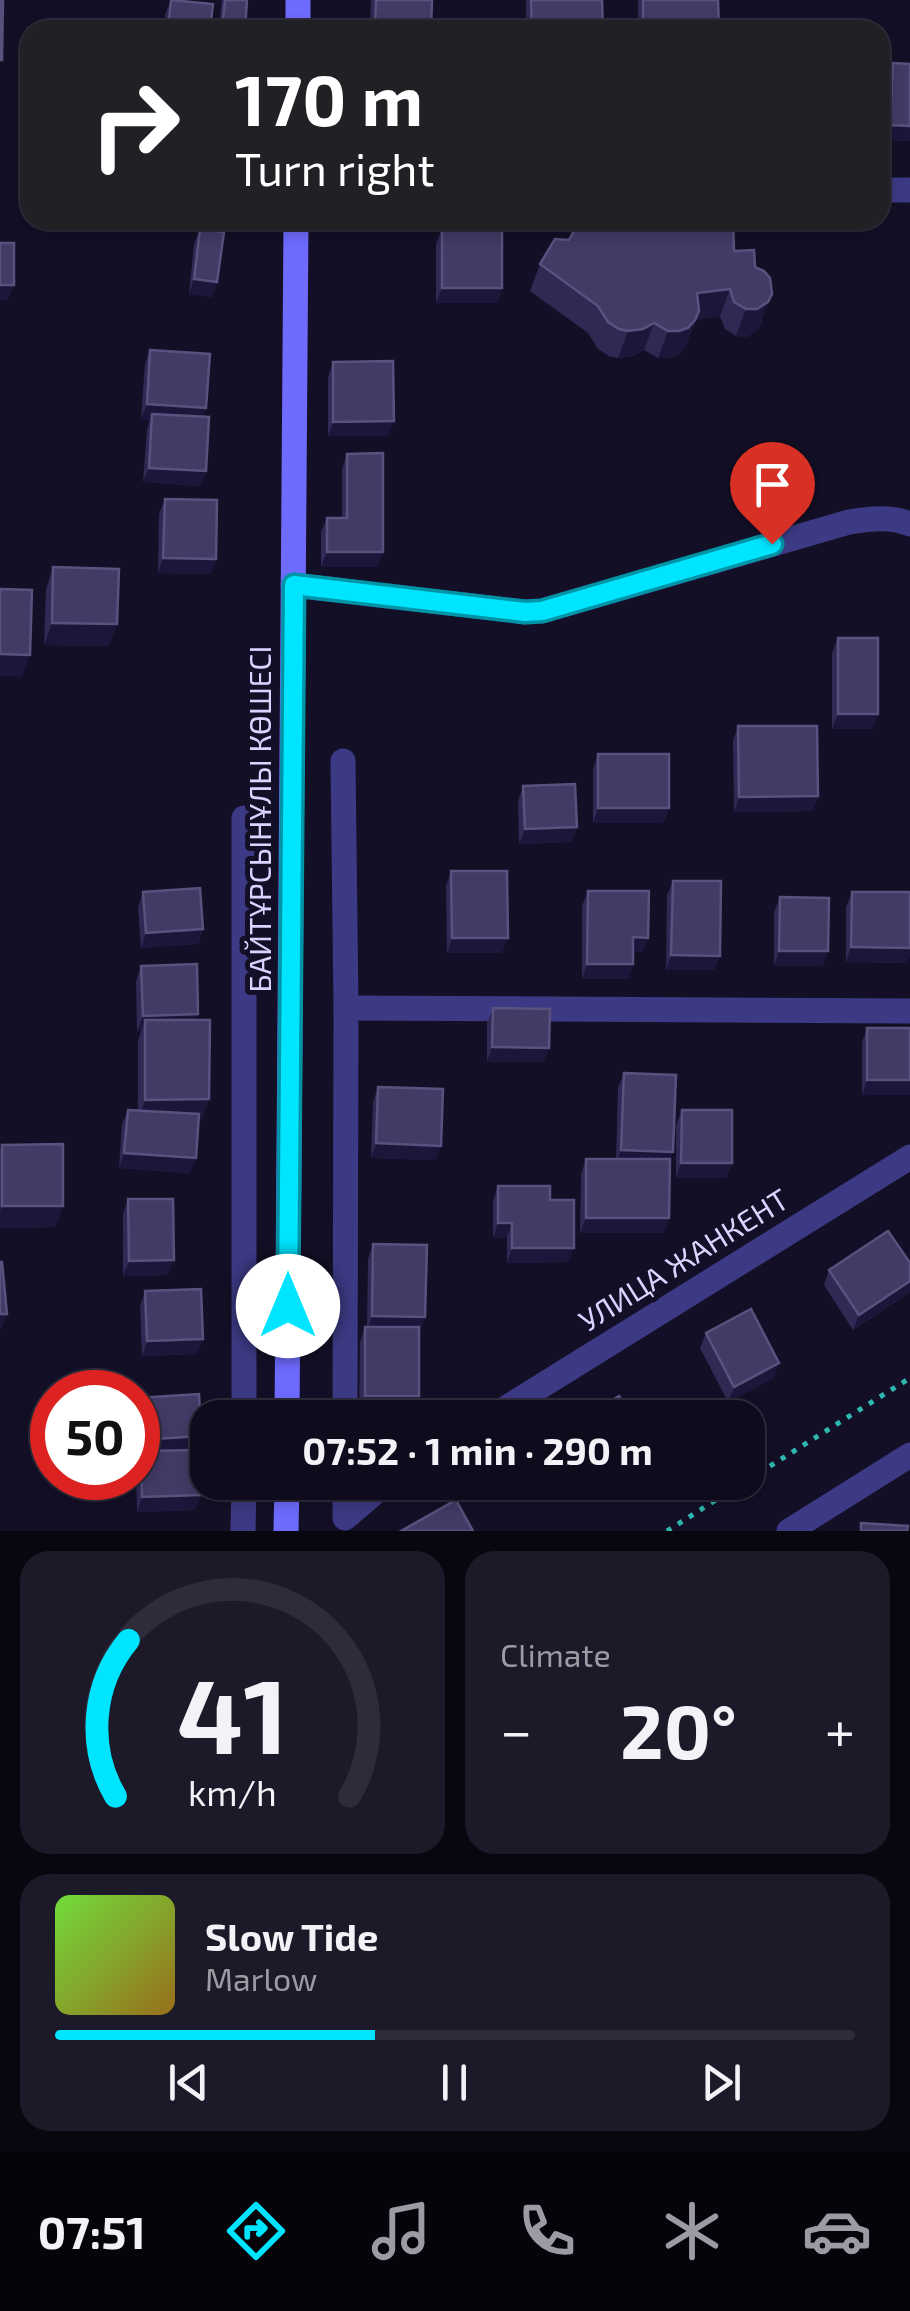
<!DOCTYPE html>
<meta charset="utf-8">
<style>
:root{--surface:#0e0b1c;--page:#1c1929;--text:#f1f3f6;--muted:#9b9ba3;--line:#2e2b3b;--accent:#00e5ff}
body{margin:0;font-family:"Exo 2",sans-serif;background:var(--page);color:var(--text);height:100vh;display:flex;flex-direction:column;font-size:38px;white-space:nowrap}
*{box-sizing:border-box;margin:0}
p{font-size:32px;color:var(--muted)}
.icon{flex:none;width:55px;height:55px;fill:none;stroke:currentColor;stroke-width:2;stroke-linecap:round;stroke-linejoin:round}
.map{position:relative;height:1531px;overflow:hidden}
.details{display:flex;flex-direction:column;gap:20px;padding:20px;background:#08060f;flex:1}
.details>*{flex:none}
.hud{position:absolute;left:20px;top:20px;width:870px;height:210px;border-radius:30px;box-shadow:0 5px 15px #0003,0 0 0 2px var(--line);background:#202124;color:#fff;overflow:hidden}
.speed{position:absolute;left:30px;top:1370px;display:flex;gap:20px;font-size:50px;font-weight:700;text-align:center}
.speed>*{display:grid;place-content:center;width:130px;height:130px;border-radius:50%;background:var(--surface);box-shadow:0 5px 15px #0003,0 0 0 2px var(--line);line-height:1}
.speed .limit{border:15px solid #d22;background:#fff;color:#111}
.pin{position:absolute;display:grid;place-items:center;width:85px;height:85px;color:#fff;margin:-102px -42px;border-radius:50% 50% 50% 0;rotate:-45deg;box-shadow:0 0 10px #0007}
.pin .icon{rotate:45deg}
.me{position:absolute;width:110px;margin:-55px;rotate:0deg;stroke-linejoin:round;filter:drop-shadow(0 0 8px #0008)}
.turn{display:flex;align-items:center;gap:35px;height:210px;padding:0 50px;font-size:45px}
.turn .icon{width:130px;height:130px;stroke-width:2.5}
.turn b{display:block;font-size:70px;line-height:85px}
.big{font-size:75px;font-weight:700;line-height:1.1}
.details .widget{flex:1;display:flex;flex-direction:column;justify-content:center;gap:15px;min-width:0;padding:0 35px;border-radius:30px;background:var(--page)}
.details .dial{align-items:center;gap:0}
.dial svg{height:260px;overflow:visible;fill:none;stroke:var(--line);stroke-width:7;stroke-linecap:round;text-anchor:middle}
.dial text{fill:var(--text);stroke:none}
.song{display:flex;align-items:center;gap:30px}
.cover{width:120px;height:120px;border-radius:15px;background:linear-gradient(135deg,hsl(100 70% 55%),hsl(40 70% 35%))}
.played{height:10px;border-radius:5px;background:linear-gradient(90deg,var(--accent) 40%,var(--line) 40%)}
.keys{display:flex;justify-content:space-around;direction:ltr}
.heat{display:flex;justify-content:space-between;align-items:center;font-size:55px;direction:ltr}
.details .tiles{flex:1;display:grid;gap:20px;grid-template-columns:1fr 1fr}
.widget:last-child{grid-column:span 2}
.trip{position:absolute;left:190px;top:1400px;width:575px;height:100px;border-radius:30px;background:var(--surface);box-shadow:0 5px 15px #0003,0 0 0 2px var(--line);font-weight:700;line-height:100px;text-align:center}
.menu{display:flex;height:160px;justify-content:space-around;align-items:center;background:#06040b;color:var(--muted)}
.menu .icon{width:70px;height:70px}
.menu .current{color:var(--accent)}
.menu b{font-size:45px;color:var(--text)}
.map>svg:first-child{display:block}
</style>
<div class="map">
<svg width="910" height="1531" viewBox="0 0 910 1531">
<rect width="100%" height="100%" fill="#130f26"/>
<g fill="none" stroke-linecap="round" stroke-linejoin="round">
<g stroke="#2fb8b0" stroke-width="5" stroke-dasharray="5 8" stroke-linecap="butt">
<polyline points="748,1480 910,1378"/>
<polyline points="667,1531 744,1482"/>
</g>
<g stroke="#3d3a85" stroke-width="25">
<polyline points="880,190 910,190"/>
<path d="M293 585 525 612 542 611 849 522C870 519 890 516 910 524"/>
<polyline points="343,761 346,1008 345,1418"/>
<polyline points="346,1008 910,1011"/>
<polyline points="244,1418 244,818"/>
<polyline points="490,1418 910,1157"/>
<polyline points="345,1482 345,1518 387,1482"/>
<polyline points="243,1531 244,1482"/>
<polyline points="789,1531 910,1455"/>
</g>
<g stroke="#6f6bff" stroke-width="25">
<polyline points="298,30 298,0"/>
<polyline points="287,1418 296,220"/>
<polyline points="286,1531 287,1482"/>
</g>
</g>
<g fill="#312854">
<polygon points="171,0 210,30 164,30 165,15"/>
<polygon points="222,0 247,0 245,30 218,30"/>
<polygon points="371,0 432,0 431,30 370,30"/>
<polygon points="526,0 602,0 603,30 526,30"/>
<polygon points="638,0 718,0 719,30 638,30"/>
<polygon points="893,63 910,64 910,141 884,140 887,77"/>
<polygon points="200,229 217,282 212,297 189,294 194,244"/>
<polygon points="442,229 502,288 497,303 436,303 436,244"/>
<polygon points="734,251 755,267 762,321 758,329 747,337 736,336 725,329 720,316 696,320 685,347 678,355 669,358 658,358 644,350 633,356 618,358 609,356 598,349 588,333 530,291 540,264"/>
<polygon points="150,350 206,408 203,417 206,471 200,486 143,482 147,429 150,420 141,419 145,364"/>
<polygon points="333,362 388,436 328,436 328,377"/>
<polygon points="347,454 378,567 321,567 321,532 327,518 342,518 342,469"/>
<polygon points="165,499 216,559 211,574 158,573 159,514"/>
<polygon points="53,567 109,646 44,645 46,589"/>
<polygon points="838,638 878,714 872,729 832,729 832,653"/>
<polygon points="738,726 818,796 812,811 734,812 733,741"/>
<polygon points="598,754 669,808 663,823 593,823 593,769"/>
<polygon points="523,786 577,827 571,842 519,844 518,801"/>
<polygon points="451,871 502,953 447,953 446,886"/>
<polygon points="673,881 720,956 714,970 666,970 667,895"/>
<polygon points="588,891 643,952 633,952 633,964 628,979 582,979 582,906"/>
<polygon points="143,892 203,929 198,944 141,948 138,907"/>
<polygon points="852,892 910,892 910,955 907,963 846,962 846,907"/>
<polygon points="780,897 823,966 774,966 774,912"/>
<polygon points="141,966 198,1014 196,1020 202,1121 198,1121 190,1173 119,1168 122,1124 128,1110 138,1110 138,1041 141,1031 137,1031 136,981"/>
<polygon points="493,1008 544,1062 487,1062 487,1023"/>
<polygon points="867,1028 910,1028 862,1095 862,1042"/>
<polygon points="624,1073 670,1161 664,1233 580,1233 581,1174 586,1159 616,1159 618,1088"/>
<polygon points="378,1087 436,1160 371,1158 373,1102"/>
<polygon points="682,1110 732,1163 726,1178 676,1178 676,1125"/>
<polygon points="2,1145 63,1206 55,1227 0,1228 0,1149"/>
<polygon points="498,1186 550,1200 569,1262 507,1263 507,1237 493,1238 493,1201"/>
<polygon points="128,1199 168,1275 123,1276 123,1214"/>
<polygon points="373,1244 420,1331 419,1396 414,1411 359,1410 360,1342 365,1327 367,1327 368,1259"/>
<polygon points="910,1263 910,1292 853,1330 824,1285 829,1270"/>
<polygon points="145,1291 197,1354 142,1356 140,1306"/>
<polygon points="706,1333 774,1378 728,1402 700,1348"/>
<polygon points="138,1398 201,1436 196,1450 201,1495 195,1510 137,1512 136,1478 138,1478 138,1460 140,1454 138,1454"/>
<polygon points="569,1482 605,1482 579,1498"/>
</g>
<g fill="#1d163a">
<polygon points="890,125 910,126 910,141 884,140"/>
<polygon points="162,220 208,220 204,229 159,228"/>
<polygon points="194,279 217,282 212,297 189,294"/>
<polygon points="0,285 14,285 8,300 0,300"/>
<polygon points="442,288 502,288 497,303 436,303"/>
<polygon points="730,289 720,316 696,320 685,347 678,355 669,358 658,358 668,331 697,293"/>
<polygon points="772,294 758,329 747,337 736,336 746,309"/>
<polygon points="654,323 644,350 633,356 618,358 628,331"/>
<polygon points="147,404 206,408 201,423 152,414 150,420 141,419"/>
<polygon points="394,421 388,436 328,436 333,422"/>
<polygon points="149,468 206,471 200,486 143,482"/>
<polygon points="327,552 383,552 378,567 321,567"/>
<polygon points="163,558 216,559 211,574 158,573"/>
<polygon points="52,623 117,624 109,646 44,645"/>
<polygon points="0,654 30,655 22,677 0,676"/>
<polygon points="838,714 878,714 872,729 832,729"/>
<polygon points="818,796 812,811 734,812 739,797"/>
<polygon points="598,808 669,808 663,823 593,823"/>
<polygon points="577,827 571,842 519,844 525,829"/>
<polygon points="203,929 198,944 141,948 146,933"/>
<polygon points="633,937 648,938 643,952 628,952"/>
<polygon points="452,938 508,938 502,953 447,953"/>
<polygon points="851,947 910,948 910,955 907,963 846,962"/>
<polygon points="779,951 828,951 823,966 774,966"/>
<polygon points="671,955 720,956 714,970 666,970"/>
<polygon points="587,964 633,964 628,979 582,979"/>
<polygon points="198,1014 193,1029 145,1020 141,1031 137,1031 143,1016"/>
<polygon points="492,1047 549,1048 544,1062 487,1062"/>
<polygon points="867,1080 910,1080 910,1095 862,1095"/>
<polygon points="209,1099 202,1121 138,1121 145,1100"/>
<polygon points="376,1143 441,1146 436,1160 371,1158"/>
<polygon points="621,1150 673,1152 667,1167 615,1165"/>
<polygon points="124,1153 196,1158 190,1173 119,1168"/>
<polygon points="681,1163 732,1163 726,1178 676,1178"/>
<polygon points="2,1206 63,1206 55,1227 0,1228 0,1211"/>
<polygon points="586,1218 669,1218 664,1233 580,1233"/>
<polygon points="498,1223 512,1223 507,1237 493,1238"/>
<polygon points="512,1248 574,1248 569,1262 507,1263"/>
<polygon points="174,1260 168,1275 123,1276 129,1261"/>
<polygon points="910,1281 910,1292 853,1330 859,1315"/>
<polygon points="0,1314 7,1314 2,1328 0,1329"/>
<polygon points="372,1316 425,1317 420,1331 367,1331"/>
<polygon points="203,1339 197,1354 142,1356 147,1341"/>
<polygon points="779,1363 774,1378 728,1402 734,1387"/>
<polygon points="365,1396 419,1396 414,1411 359,1410"/>
<polygon points="201,1436 196,1451 138,1454 138,1448 140,1440"/>
<polygon points="586,1482 605,1482 579,1498"/>
<polygon points="201,1495 195,1510 137,1512 142,1497"/>
</g>
<g fill="#433a66" stroke="#5a527e" stroke-width="2.5">
<polygon points="0,0 3,0 2,60 0,60"/>
<polygon points="171,0 213,4 210,30 168,30"/>
<polygon points="225,0 247,0 245,30 222,30"/>
<polygon points="376,0 432,0 431,30 375,30"/>
<polygon points="531,0 602,0 603,30 532,30"/>
<polygon points="643,0 718,0 719,30 643,30"/>
<polygon points="893,63 910,64 910,126 890,125"/>
<polygon points="580,220 733,220 734,251 754,250 755,267 764,271 770,278 772,294 768,302 757,309 746,309 734,302 730,289 697,293 699,311 695,320 688,328 679,331 668,331 654,323 643,329 628,331 619,329 608,322 598,306 540,264 555,239 569,240"/>
<polygon points="502,228 502,288 442,288 442,229"/>
<polygon points="200,229 224,232 217,282 194,279"/>
<rect x="0" y="243" width="14" height="42"/>
<polygon points="150,350 210,354 206,408 147,404"/>
<polygon points="393,361 394,421 333,422 333,362"/>
<polygon points="152,414 209,417 206,471 149,468"/>
<polygon points="383,453 383,552 327,552 327,518 347,518 347,454"/>
<polygon points="165,499 217,500 216,559 163,558"/>
<polygon points="53,567 119,569 117,624 52,623"/>
<polygon points="0,589 32,590 30,655 0,654"/>
<rect x="838" y="638" width="40" height="76"/>
<polygon points="738,726 817,726 818,796 739,797"/>
<rect x="598" y="754" width="71" height="54"/>
<polygon points="575,784 577,827 525,829 523,786"/>
<polygon points="451,871 507,871 508,938 452,938"/>
<polygon points="673,881 721,881 720,956 671,955"/>
<polygon points="200,888 203,929 146,933 143,892"/>
<polygon points="588,891 649,891 648,938 633,937 633,964 587,964"/>
<polygon points="852,892 910,892 910,948 851,947"/>
<polygon points="780,897 829,898 828,951 779,951"/>
<polygon points="197,964 198,1014 143,1016 141,966"/>
<polygon points="493,1008 550,1009 549,1048 492,1047"/>
<polygon points="145,1020 210,1020 209,1099 145,1100"/>
<rect x="867" y="1028" width="43" height="52"/>
<polygon points="624,1073 676,1075 673,1152 621,1150"/>
<polygon points="378,1087 443,1089 441,1146 376,1143"/>
<polygon points="128,1110 199,1114 196,1158 124,1153"/>
<polygon points="682,1110 732,1110 732,1163 681,1163"/>
<polygon points="63,1144 63,1206 2,1206 2,1145"/>
<polygon points="586,1159 670,1159 669,1218 586,1218"/>
<polygon points="498,1186 550,1186 550,1200 574,1200 574,1248 512,1248 512,1223 498,1223"/>
<polygon points="128,1199 173,1199 174,1260 129,1261"/>
<polygon points="888,1231 910,1263 910,1281 859,1315 829,1270"/>
<polygon points="373,1244 427,1245 425,1317 372,1316"/>
<polygon points="0,1262 2,1262 7,1314 0,1314"/>
<polygon points="201,1289 203,1339 147,1341 145,1291"/>
<polygon points="751,1309 779,1363 734,1387 706,1333"/>
<rect x="365" y="1327" width="54" height="69"/>
<polygon points="199,1394 201,1436 140,1440 138,1398"/>
<polygon points="619,1396 632,1418 584,1418"/>
<polygon points="199,1450 201,1495 142,1497 141,1451"/>
<polygon points="456,1500 473,1531 401,1531"/>
<polygon points="861,1523 908,1526 907,1531 861,1531"/>
</g>
<g fill="none" stroke-linecap="round" stroke-linejoin="round">
<defs>
<polyline id="route" points="288,1306 294,585 525,612 542,611 772,544"/>
</defs>
<use href="#route" stroke="#0095a6" stroke-width="25"/>
<use href="#route" stroke="#00e5ff" stroke-width="18"/>
</g>
<g text-anchor="middle" dominant-baseline="central" stroke-width="10" stroke-linejoin="round" paint-order="stroke">
<g font-size="30" fill="#d9d4ff" stroke="#130f26">
<text transform="translate(259 819) rotate(-90)">БАЙТҰРСЫНҰЛЫ КӨШЕСІ</text>
<text transform="translate(683 1259) rotate(-32)">УЛИЦА ЖАНКЕНТ</text>
</g>
</g>
</svg>
<div class="speed"><div class="limit">50</div></div>
<div class="pin" style="left:772px;top:544px;background:#d93025"><svg class="icon" aria-label="arrive" viewBox="0 0 24 24"><path d="M6 21V4h12l-3 4 3 4H6"/></svg></div>
<svg class="me" style="left:288px;top:1306px" viewBox="-20 -20 40 40"><circle r="19" fill="#fff"/><path d="M0-13L10 11 0 6-10 11z" fill="#00e5ff"/></svg>
<div class="trip">07:52 · 1 min · 290 m</div>
<div class="hud">
<div class="turn"><svg class="icon" aria-label="right" viewBox="0 0 24 24"><path d="M7 20v-9h11M14 6l5 5-5 5"/></svg><div><b>170 m</b>Turn right</div></div>
</div>
</div>
<section class="details">
<div class="tiles">
<div class="widget dial"><svg viewBox="0 0 100 80">
<path d="M14 69A42 42 0 1 1 86 69"/>
<path d="M14 69A42 42 0 0 1 18 21" stroke="#00e5ff"/>
<text x="50" y="56" font-size="32" font-weight="700">41</text>
<text x="50" y="72" font-size="11">km/h</text>
</svg></div>
<div class="widget"><p>Climate</p>
<div class="heat"><a>−</a><b class="big">20°</b><a>+</a></div>
</div>
<div class="widget">
<div class="song"><i class="cover"></i><div><b>Slow Tide</b><p>Marlow</p></div></div>
<div class="played"></div>
<div class="keys"><svg class="icon" aria-label="previous" viewBox="0 0 24 24"><path d="M18 5L8 12l10 7zM5 5v14"/></svg><svg class="icon" aria-label="pause" viewBox="0 0 24 24"><path d="M8 5v14M16 5v14"/></svg><svg class="icon" aria-label="next" viewBox="0 0 24 24"><path d="M6 5l10 7-10 7zM19 5v14"/></svg></div>
</div>
</div>
</section>
<nav class="menu">
<b>07:51</b>
<svg class="icon current" aria-label="directions" viewBox="0 0 24 24"><path d="M12 3l9 9-9 9-9-9zM9 14v-3h6M13 9l2 2-2 2"/></svg>
<svg class="icon" aria-label="music" viewBox="0 0 24 24"><path d="M9 18V5l10-2v13"/><circle cx="6" cy="18" r="3"/><circle cx="16" cy="16" r="3"/></svg>
<svg class="icon" aria-label="phone" viewBox="0 0 24 24"><path d="M5 4h4l2 5-3 2q2 4 5 5l2-3 5 2v4C11 20 4 13 5 4z"/></svg>
<svg class="icon" aria-label="climate" viewBox="0 0 24 24"><path d="M12 3v18M4 7l16 10M4 17L20 7"/></svg>
<svg class="icon" aria-label="car" viewBox="0 0 24 24"><path d="M5 17H2v-5l4-1 3-4h7l3 4 3 1v5h-3M9 17h6M6 11h13"/><circle cx="7" cy="17" r="2"/><circle cx="17" cy="17" r="2"/></svg>
</nav>
